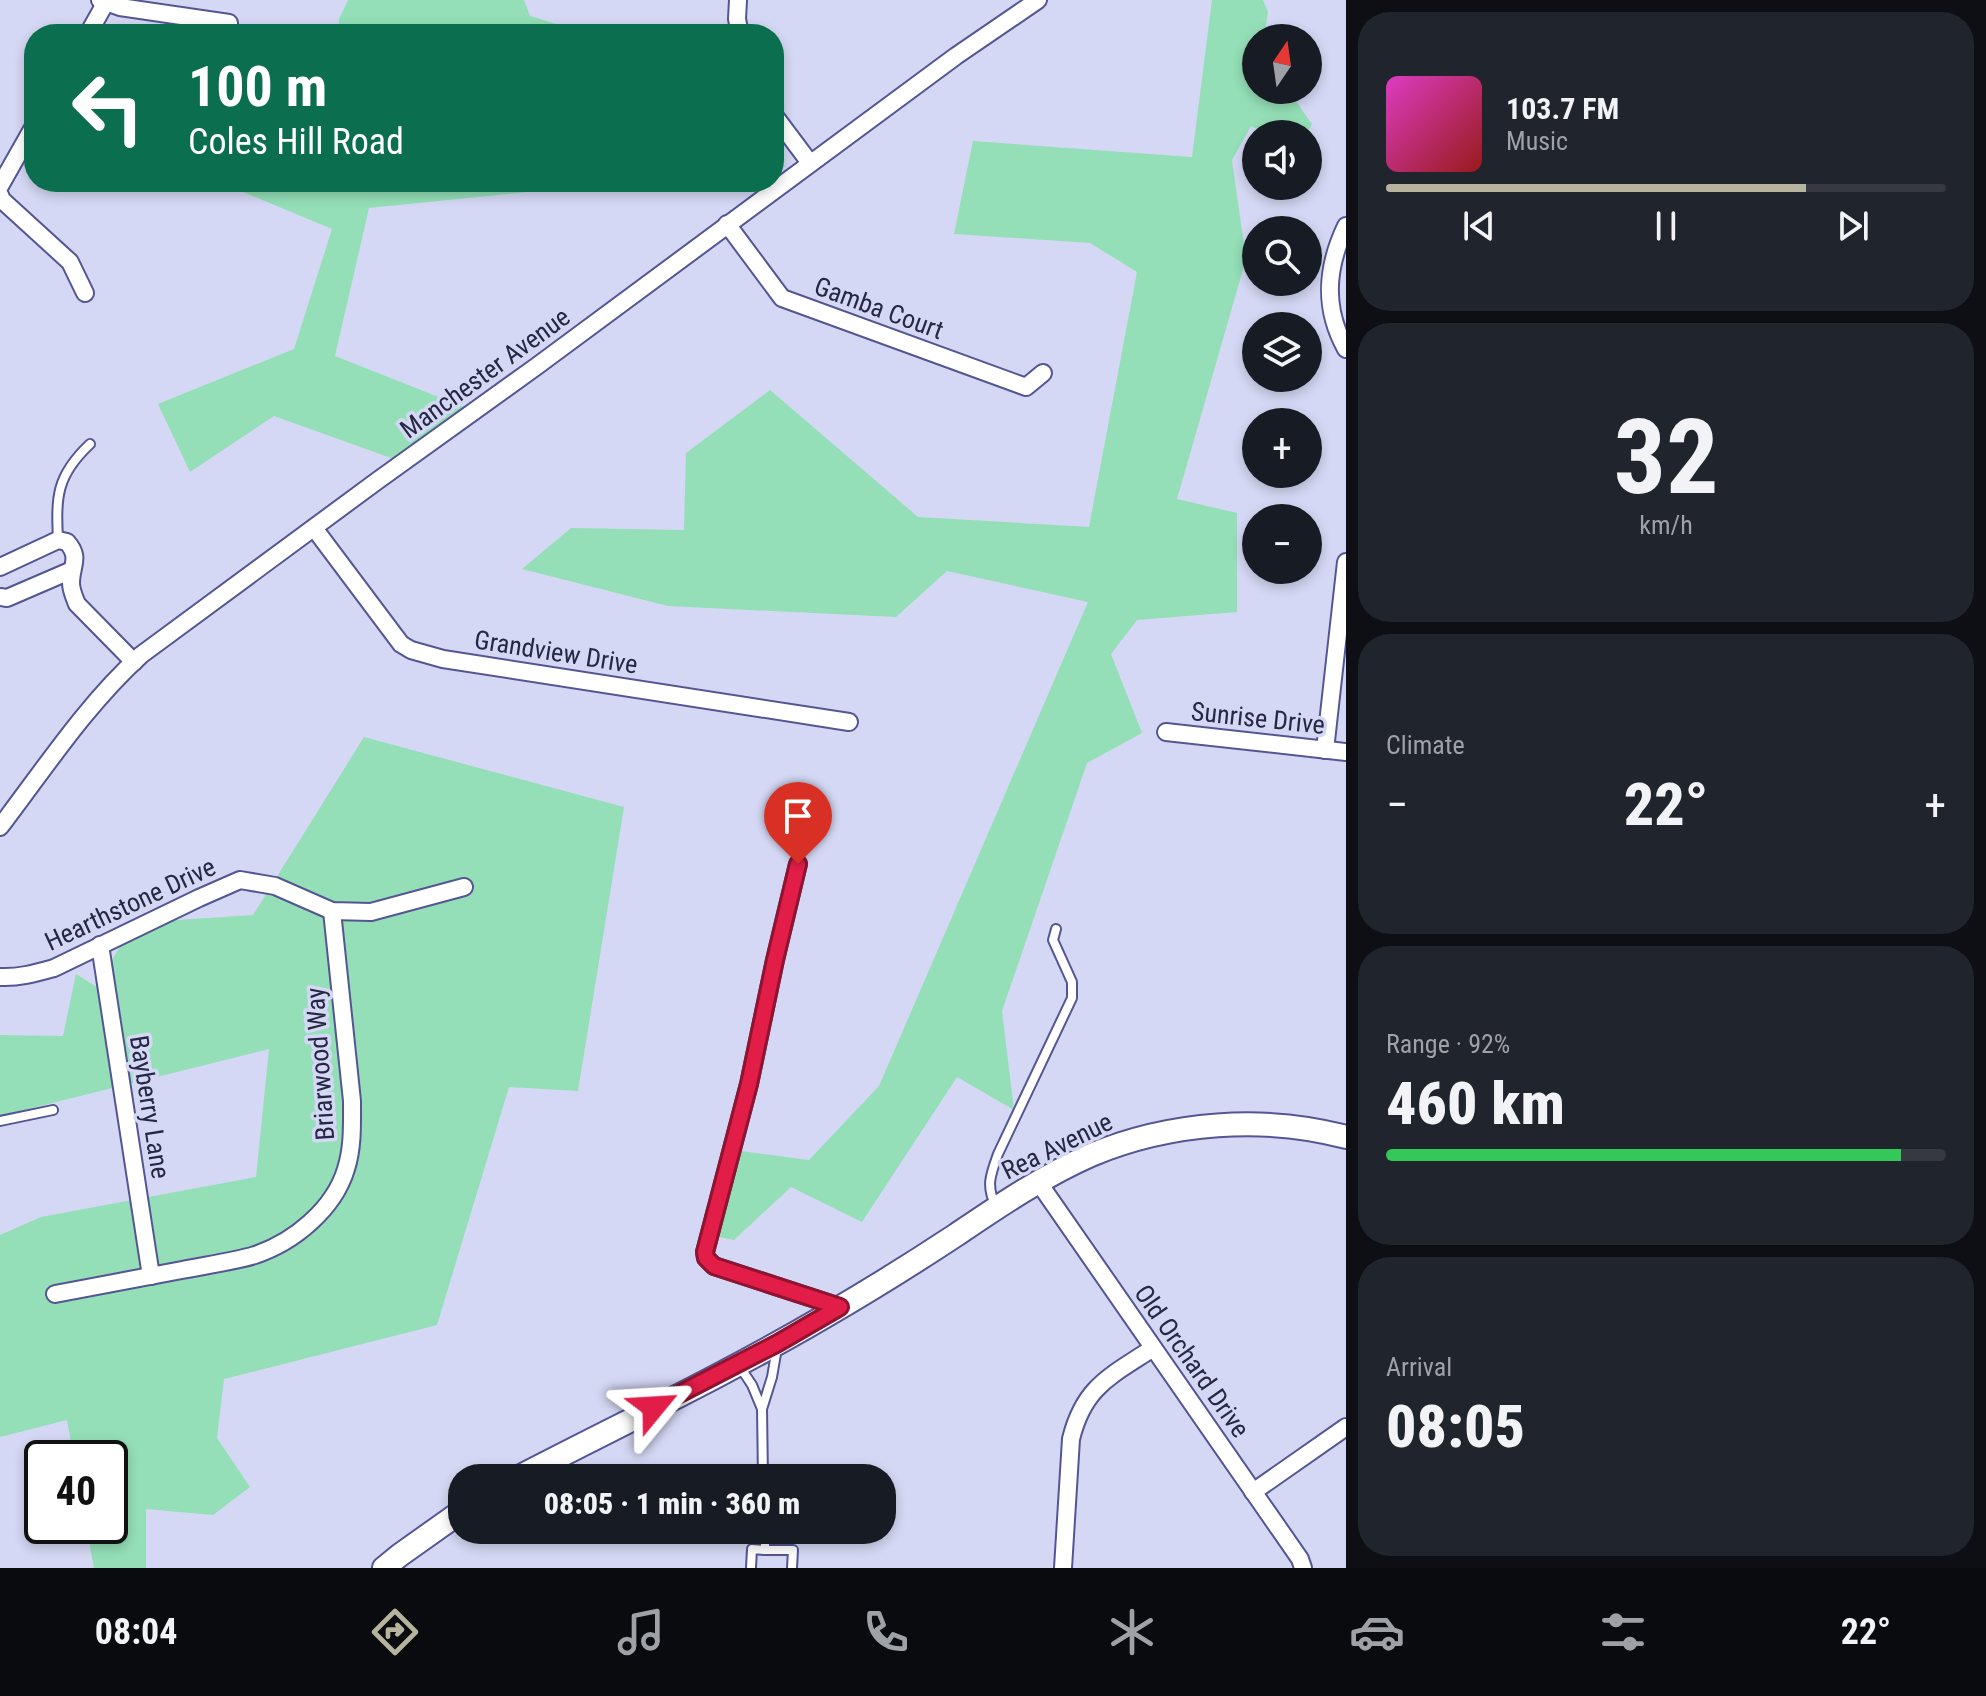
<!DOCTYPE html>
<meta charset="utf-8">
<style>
:root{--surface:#171b24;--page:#20242c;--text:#f1f3f6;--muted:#9ea1a6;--line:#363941;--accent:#b6b39e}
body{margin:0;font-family:"Roboto Condensed",sans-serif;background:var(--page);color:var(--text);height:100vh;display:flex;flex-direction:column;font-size:30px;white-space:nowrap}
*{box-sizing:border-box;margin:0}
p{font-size:26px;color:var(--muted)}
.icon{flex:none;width:44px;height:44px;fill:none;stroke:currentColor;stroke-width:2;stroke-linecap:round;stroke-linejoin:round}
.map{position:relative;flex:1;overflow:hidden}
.drawer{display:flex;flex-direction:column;gap:12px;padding:12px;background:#0d0f14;width:640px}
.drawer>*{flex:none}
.top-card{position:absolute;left:24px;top:24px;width:760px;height:168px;border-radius:32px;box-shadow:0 4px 12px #0003;background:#0b6e4f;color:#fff;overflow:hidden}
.needle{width:52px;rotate:13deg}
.controls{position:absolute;left:1242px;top:24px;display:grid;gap:16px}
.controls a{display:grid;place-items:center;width:80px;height:80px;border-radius:50%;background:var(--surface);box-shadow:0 4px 12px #0003;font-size:40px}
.speed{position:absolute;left:24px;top:1440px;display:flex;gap:16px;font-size:40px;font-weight:700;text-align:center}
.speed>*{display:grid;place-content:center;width:104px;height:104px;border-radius:50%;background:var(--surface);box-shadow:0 4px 12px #0003;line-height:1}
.speed .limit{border:4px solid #111;border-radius:12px;background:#fff;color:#111}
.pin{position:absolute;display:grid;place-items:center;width:68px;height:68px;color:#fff;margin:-82px -34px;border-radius:50% 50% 50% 0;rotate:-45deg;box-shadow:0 0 8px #0007}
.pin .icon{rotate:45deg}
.me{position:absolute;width:88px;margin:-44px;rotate:63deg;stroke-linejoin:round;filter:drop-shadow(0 0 6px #0008)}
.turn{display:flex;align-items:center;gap:28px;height:168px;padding:0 32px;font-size:36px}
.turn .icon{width:104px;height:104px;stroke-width:2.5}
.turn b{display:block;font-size:56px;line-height:68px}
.big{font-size:60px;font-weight:800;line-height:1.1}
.drawer .card{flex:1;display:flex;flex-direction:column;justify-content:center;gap:12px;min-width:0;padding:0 28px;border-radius:32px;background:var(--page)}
.drawer .dial{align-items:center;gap:0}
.dial b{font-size:104px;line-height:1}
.song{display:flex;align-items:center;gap:24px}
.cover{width:96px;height:96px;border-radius:12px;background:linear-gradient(135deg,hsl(310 70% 55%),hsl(0 70% 35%))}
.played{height:8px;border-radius:4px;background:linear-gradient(90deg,var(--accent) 75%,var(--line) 75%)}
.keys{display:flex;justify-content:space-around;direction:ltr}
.heat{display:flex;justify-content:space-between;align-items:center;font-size:44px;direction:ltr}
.charge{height:12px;border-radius:6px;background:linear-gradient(90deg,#34c759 92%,var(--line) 0)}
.trip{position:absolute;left:448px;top:1464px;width:448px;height:80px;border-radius:32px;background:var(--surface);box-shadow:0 4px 12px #0003;font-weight:800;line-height:80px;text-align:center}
.dock{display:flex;height:128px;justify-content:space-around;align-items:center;background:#090b0e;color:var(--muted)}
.dock .icon{width:56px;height:56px}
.dock .on{color:var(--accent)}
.dock b{font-size:36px;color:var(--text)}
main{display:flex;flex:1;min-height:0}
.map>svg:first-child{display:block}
</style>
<main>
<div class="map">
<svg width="1346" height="1568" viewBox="0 0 1346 1568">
<rect width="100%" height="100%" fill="#d4d8f4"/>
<g fill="#94dfb7">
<polygon points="348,0 524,0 530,16 590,34 339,34 339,19"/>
<polygon points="1212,0 1263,0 1268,12 1264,38 1256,38 1256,90 1288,90 1312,124 1307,134 1267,134 1251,126 1232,160 1246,259 1177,499 1237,513 1237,612 1137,620 1111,654 1142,733 1087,763 1002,1011 1014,1110 957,1077 862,1222 791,1187 734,1240 709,1235 733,1150 809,1160 879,1086 1088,602 947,571 896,617 668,606 522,569 571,528 684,530 686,453 770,390 918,517 1089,527 1137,272 1090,243 954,234 973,141 1192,157"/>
<polygon points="219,182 598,182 596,185 369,208 335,356 474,411 405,463 274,416 190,472 158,404 294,349 332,229"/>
<polygon points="364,737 624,807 578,1091 509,1087 437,1325 224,1379 217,1438 250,1487 213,1515 146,1509 146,1568 94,1568 86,1526 110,1526 110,1458 74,1458 67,1420 0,1437 0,1235 41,1217 256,1177 269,1049 0,1116 0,1035 63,1036 76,974 97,987 133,923 253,915"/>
</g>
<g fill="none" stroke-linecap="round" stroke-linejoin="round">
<defs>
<g id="lane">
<path d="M58 540C56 497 56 476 90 444"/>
<polyline points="0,1121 53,1110"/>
<path d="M996 1207C986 1186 990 1176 998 1154L1072 998V982L1053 940 1056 929"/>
<polyline points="740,1367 752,1385 762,1409 772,1377 777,1348"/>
<polyline points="762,1409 763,1478"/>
<polyline points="765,1550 793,1550 792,1568"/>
<polyline points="751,1568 752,1549 765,1550 765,1530"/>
</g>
<g id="street">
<polyline points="100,0 120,7 229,23"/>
<polyline points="738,0 737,19 740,34"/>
<polyline points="88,34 106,2"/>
<polyline points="774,115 810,163"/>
<polyline points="0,186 34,126"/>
<polyline points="0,195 2,200 70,262 85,293"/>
<polyline points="727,224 782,298 1026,387 1043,373"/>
<path d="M1346 226C1326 268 1323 308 1346 349"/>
<polyline points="314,528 401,644 411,650 443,659 849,722"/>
<path d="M0 567 58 540 67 542C81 558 71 565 71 583 71 590 74 597 77 604L134 662"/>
<polyline points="0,597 7,598 72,570"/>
<polyline points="1166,732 1346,752"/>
<polyline points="1325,750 1346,562"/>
<path d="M0 827C45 768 86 705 141 655L377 481 537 366 956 56 1038 0"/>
<polyline points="798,864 775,960 749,1084 705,1252 706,1258 714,1266 840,1307"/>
<polyline points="100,945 151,1276"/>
<path d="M0 977C19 978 36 973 54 968L199 898 240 880 275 886 332 911 371 912 464 887"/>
<polyline points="1039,1183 1300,1559 1303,1568"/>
<path d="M55 1294C97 1286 140 1278 182 1270 206 1265 232 1262 255 1255 294 1242 334 1209 346 1169 353 1147 352 1124 352 1101L332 911"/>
<polyline points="1253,1492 1346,1427"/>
<path d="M1063 1568 1071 1439C1084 1386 1111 1376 1153 1348"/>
</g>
<g id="secondary">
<path d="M517 1478C619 1425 723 1376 822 1318 867 1292 912 1264 956 1235 999 1206 1043 1176 1091 1155 1170 1122 1264 1115 1346 1137"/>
<polyline points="384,1568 400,1555 462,1511"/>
</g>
</defs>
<use href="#lane" stroke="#535692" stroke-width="12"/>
<use href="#street" stroke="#535692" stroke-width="20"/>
<use href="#secondary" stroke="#535692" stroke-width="26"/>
<use href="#lane" stroke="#fff" stroke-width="8"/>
<use href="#street" stroke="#fff" stroke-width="16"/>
<use href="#secondary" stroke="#fff" stroke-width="22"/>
</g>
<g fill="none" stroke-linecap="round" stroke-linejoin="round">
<defs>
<polyline id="route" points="654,1407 778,1343 840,1307 714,1266 706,1258 705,1252 749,1084 775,960 798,864"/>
</defs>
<use href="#route" stroke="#92132f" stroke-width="20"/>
<use href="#route" stroke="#e11d48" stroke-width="14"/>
</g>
<g text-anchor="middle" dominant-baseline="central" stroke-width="7" stroke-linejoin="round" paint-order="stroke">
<g font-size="26" fill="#262843" stroke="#d4d8f4">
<text transform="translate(879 308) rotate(20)">Gamba Court</text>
<text transform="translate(485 373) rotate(-36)">Manchester Avenue</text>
<text transform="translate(556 652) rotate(9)">Grandview Drive</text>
<text transform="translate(1258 718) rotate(6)">Sunrise Drive</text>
<text transform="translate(130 904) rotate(-25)">Hearthstone Drive</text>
<text transform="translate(320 1064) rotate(-94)">Briarwood Way</text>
<text transform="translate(150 1107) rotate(81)">Bayberry Lane</text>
<text transform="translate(1057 1146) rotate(-26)">Rea Avenue</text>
<text transform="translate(1192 1361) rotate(55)">Old Orchard Drive</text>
</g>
</g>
</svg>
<div class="controls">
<a><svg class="needle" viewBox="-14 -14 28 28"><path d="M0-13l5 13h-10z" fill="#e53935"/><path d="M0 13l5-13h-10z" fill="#9ea1a6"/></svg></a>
<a><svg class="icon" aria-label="sound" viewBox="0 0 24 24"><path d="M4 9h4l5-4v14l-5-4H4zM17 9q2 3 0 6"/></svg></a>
<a><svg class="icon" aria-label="search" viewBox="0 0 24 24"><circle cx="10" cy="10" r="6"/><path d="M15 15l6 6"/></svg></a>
<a><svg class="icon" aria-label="layers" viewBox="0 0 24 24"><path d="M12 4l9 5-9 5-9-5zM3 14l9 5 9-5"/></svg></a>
<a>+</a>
<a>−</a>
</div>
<div class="speed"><div class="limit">40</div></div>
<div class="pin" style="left:798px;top:864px;background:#d93025"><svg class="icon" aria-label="arrive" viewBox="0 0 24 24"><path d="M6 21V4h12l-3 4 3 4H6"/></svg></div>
<svg class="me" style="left:654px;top:1407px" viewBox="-20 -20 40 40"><path d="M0-17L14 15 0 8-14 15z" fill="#e11d48" stroke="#fff" stroke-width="4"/></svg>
<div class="trip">08:05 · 1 min · 360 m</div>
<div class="top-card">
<div class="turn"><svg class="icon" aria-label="left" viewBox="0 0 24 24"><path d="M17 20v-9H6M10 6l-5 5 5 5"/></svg><div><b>100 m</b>Coles Hill Road</div></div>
</div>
</div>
<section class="drawer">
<div class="card">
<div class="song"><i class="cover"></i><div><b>103.7 FM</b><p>Music</p></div></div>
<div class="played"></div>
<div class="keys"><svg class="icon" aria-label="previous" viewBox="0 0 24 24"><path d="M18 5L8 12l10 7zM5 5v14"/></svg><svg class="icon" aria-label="pause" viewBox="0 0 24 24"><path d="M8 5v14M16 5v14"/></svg><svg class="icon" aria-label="next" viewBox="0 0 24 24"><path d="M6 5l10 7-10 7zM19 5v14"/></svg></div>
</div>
<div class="card dial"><b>32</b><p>km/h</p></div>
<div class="card"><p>Climate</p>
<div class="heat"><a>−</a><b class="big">22°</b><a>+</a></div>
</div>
<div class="card"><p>Range · 92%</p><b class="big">460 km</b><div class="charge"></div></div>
<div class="card"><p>Arrival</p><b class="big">08:05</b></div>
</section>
</main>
<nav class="dock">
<b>08:04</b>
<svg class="icon on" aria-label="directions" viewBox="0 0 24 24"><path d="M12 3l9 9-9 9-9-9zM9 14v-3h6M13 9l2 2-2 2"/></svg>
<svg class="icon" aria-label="music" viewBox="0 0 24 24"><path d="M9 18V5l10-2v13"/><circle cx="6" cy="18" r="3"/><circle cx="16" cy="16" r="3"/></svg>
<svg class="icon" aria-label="phone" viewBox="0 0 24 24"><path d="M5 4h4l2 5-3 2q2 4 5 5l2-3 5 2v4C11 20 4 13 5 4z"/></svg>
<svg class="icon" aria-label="climate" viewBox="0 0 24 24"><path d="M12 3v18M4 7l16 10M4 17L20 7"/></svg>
<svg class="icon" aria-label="car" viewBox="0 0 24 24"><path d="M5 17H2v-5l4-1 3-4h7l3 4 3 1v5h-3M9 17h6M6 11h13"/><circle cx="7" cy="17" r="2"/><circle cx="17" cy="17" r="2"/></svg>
<svg class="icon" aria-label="filters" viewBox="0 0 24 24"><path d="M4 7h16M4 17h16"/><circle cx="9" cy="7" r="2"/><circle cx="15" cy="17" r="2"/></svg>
<b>22°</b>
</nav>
